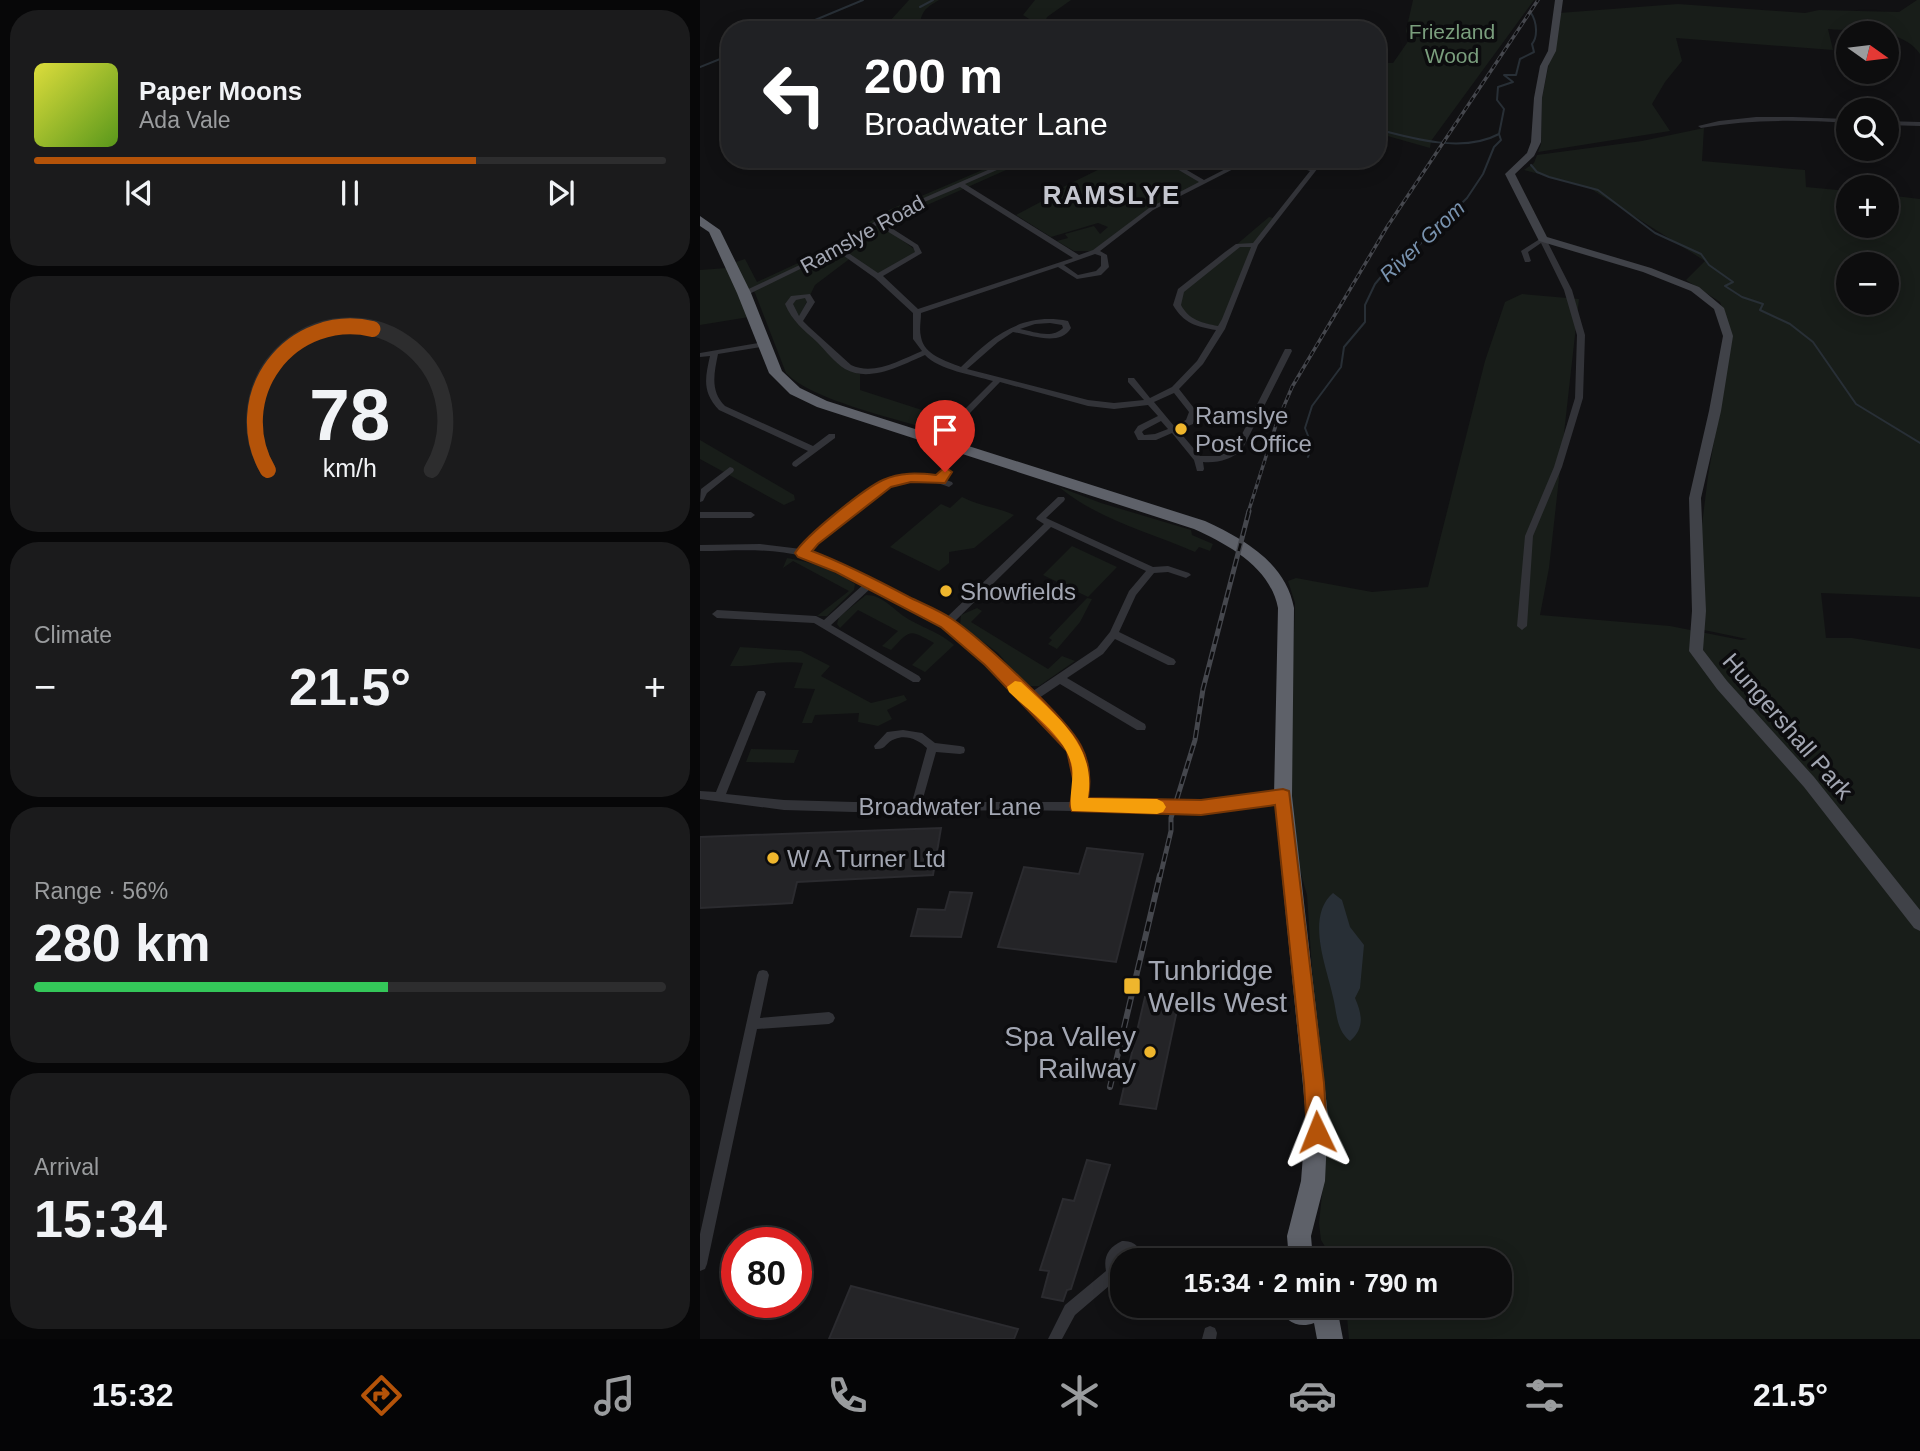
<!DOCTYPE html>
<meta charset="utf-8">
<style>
:root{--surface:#0d0d0e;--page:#1b1b1c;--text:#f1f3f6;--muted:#9a9c9e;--line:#2d2d2e;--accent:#b45309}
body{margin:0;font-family:Arial,sans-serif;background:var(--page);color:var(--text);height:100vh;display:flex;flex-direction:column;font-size:26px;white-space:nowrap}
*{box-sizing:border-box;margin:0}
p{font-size:23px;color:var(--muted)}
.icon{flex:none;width:38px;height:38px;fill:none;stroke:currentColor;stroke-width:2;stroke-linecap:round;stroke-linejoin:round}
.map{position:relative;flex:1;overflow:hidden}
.sheet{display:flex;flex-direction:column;gap:10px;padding:10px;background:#070708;width:700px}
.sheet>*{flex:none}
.guide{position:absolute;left:21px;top:21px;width:665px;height:147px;border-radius:28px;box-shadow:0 4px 18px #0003,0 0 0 2px var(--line);background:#202124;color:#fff;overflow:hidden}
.needle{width:46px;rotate:104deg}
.fabs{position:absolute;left:1136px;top:21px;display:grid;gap:14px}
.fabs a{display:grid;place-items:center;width:63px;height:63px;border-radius:50%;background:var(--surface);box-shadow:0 4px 18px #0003,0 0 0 2px var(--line);font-size:35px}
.speed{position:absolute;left:21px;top:1227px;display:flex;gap:14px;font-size:35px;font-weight:700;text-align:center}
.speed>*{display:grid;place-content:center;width:91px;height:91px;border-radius:50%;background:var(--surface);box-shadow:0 4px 18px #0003,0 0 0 2px var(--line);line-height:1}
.speed .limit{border:10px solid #d22;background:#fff;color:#111}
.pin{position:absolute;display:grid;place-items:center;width:60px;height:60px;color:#fff;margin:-72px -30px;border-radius:50% 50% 50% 0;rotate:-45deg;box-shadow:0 0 7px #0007}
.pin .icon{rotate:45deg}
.me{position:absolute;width:77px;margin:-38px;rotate:358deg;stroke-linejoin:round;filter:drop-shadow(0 0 5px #0008)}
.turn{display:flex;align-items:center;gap:24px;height:147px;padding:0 28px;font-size:32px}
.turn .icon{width:91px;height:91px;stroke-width:2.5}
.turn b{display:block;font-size:49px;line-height:60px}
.big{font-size:52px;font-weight:800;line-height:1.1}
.sheet .card{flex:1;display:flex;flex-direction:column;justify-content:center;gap:10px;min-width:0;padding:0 24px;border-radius:28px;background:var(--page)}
.sheet .dial{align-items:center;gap:0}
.dial svg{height:182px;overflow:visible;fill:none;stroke:var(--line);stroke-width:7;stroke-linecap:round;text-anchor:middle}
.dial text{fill:var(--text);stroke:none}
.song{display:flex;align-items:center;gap:21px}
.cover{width:84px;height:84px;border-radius:10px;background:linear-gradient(135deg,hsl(60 70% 55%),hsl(90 70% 35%))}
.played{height:7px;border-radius:4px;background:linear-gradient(90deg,var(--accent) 70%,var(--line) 70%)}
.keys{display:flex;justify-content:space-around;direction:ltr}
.heat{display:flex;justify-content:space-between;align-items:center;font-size:38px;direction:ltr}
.charge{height:10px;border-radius:5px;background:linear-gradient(90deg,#34c759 56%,var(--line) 0)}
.trip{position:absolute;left:410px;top:1248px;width:402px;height:70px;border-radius:28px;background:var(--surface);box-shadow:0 4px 18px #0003,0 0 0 2px var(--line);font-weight:800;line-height:70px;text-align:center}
.menu{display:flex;height:112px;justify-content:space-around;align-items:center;background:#050506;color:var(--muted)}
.menu .icon{width:49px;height:49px}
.menu .active{color:var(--accent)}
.menu b{font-size:32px;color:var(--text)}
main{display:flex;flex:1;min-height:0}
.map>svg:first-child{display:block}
</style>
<main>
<section class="sheet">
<div class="card">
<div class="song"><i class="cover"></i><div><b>Paper Moons</b><p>Ada Vale</p></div></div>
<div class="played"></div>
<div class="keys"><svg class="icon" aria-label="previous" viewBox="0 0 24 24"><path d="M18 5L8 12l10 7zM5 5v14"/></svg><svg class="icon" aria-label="pause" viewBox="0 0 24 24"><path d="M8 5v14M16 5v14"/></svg><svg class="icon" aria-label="next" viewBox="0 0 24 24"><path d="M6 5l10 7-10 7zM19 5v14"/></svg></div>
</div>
<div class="card dial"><svg viewBox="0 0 100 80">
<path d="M14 69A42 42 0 1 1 86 69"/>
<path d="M14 69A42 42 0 0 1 60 7" stroke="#b45309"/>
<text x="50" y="56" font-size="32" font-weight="700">78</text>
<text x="50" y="72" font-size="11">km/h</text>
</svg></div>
<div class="card"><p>Climate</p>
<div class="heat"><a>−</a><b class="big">21.5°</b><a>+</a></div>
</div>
<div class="card"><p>Range · 56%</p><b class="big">280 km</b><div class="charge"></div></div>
<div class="card"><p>Arrival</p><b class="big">15:34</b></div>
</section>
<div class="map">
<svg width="1220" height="1339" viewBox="0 0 1220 1339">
<rect width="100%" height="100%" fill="#111113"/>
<g fill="#181d19" fill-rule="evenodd">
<path d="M209 0H239C220 11 224 12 217 30H165L189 22Z"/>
<polygon points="335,0 371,0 347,17 342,30 333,30 334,22 323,15"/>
<polygon points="713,0 834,0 731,141 730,148 677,133 677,63 693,63 709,40 706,31"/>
<path d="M1217 0H1220V54C1202 27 1159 32 1128 29L1133 50 976 38 982 61 965 82 952 104 970 131 838 152 841 144 842 98 859 13 978 4 1105 13 1119 10 1199 12Z"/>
<path d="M1004 128 1002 161 1105 170 1106 187 1148 191V226H1186L1187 195 1220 199V597L1121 593 1126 638H1152L1220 649V1339H649L646 1306H800V1260H633L621 1240 619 1223 625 1165 607 895C578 803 593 698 595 603L588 581 596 578 672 592 728 587 785 361 805 302 822 294 879 299 849 568 840 615 970 626 1041 640 1047 639 1004 630 1001 533 1008 476 1032 338 1020 302 986 280 1005 261 888 187 824 170 834 163 837 155 942 141ZM1148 264H1186V303H1148Z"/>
<path d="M308 159H331L182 225 218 252 179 275 152 257 115 285 97 322 154 372 160 374V390L253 420 241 431 228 429C191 417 112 400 86 373L55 293 52 289 46 291 33 263 45 259 57 282 111 257 191 209Z"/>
<polygon points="420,159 457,159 503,182 450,209 392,251 374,251 357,241 368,238 365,234 394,226 400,234 408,227 398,223 351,237 316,215 365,189 363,187"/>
<polygon points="569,217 573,218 554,247 520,328 484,317 479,299 482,291"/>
<polygon points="27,268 49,317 0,325 0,270"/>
<polygon points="0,440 94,495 95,500 84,505 0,459"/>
<path d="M359 487 401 503 491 530 492 535 513 544 510 551 499 547 495 552C449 532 399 520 359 487Z"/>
<path d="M262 497C279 506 297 507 314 515L274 548 249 552V563L239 571 190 547 241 504 250 508Z"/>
<polygon points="372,546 417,567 388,597 343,575"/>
<path d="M87 558C112 562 133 570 155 584L154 590 127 616H117L149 591 93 561 83 568Z"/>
<path d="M166 595C182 595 193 609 205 617 224 629 236 630 254 645L225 672 212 665 234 643C209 629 211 629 191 650L182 646 198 631 158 610 140 628 137 624 139 617Z"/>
<polygon points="387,598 392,599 380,622 357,649 348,644 352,640 349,638"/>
<polygon points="277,608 282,611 271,622 348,669 362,656 375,661 339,686 326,686 298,653 260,625 261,615"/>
<path d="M40 647 101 651 130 666 121 676 171 703 204 695 207 700 187 710 192 719 178 726 158 722 159 713 115 715 112 723H102L115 689 94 688 103 663C78 660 54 667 30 666Z"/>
<polygon points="51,749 99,750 94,763 46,762"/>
</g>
<path fill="#282f36" d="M633 893 642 900 650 927 664 945 660 988 655 998C662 1014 665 1028 650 1041 636 1030 637 1013 633 997 627 968 605 917 633 893Z"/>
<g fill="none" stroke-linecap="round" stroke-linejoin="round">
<g stroke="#282f36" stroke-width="2">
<polyline points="220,7 233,0"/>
<polyline points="91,30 163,0"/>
<polyline points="171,30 185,25"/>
<polyline points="201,30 204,25"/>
<polyline points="0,67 30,55"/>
<path d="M677 129C713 139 764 153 799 134"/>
<polyline points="831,165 837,172 849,177 898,190 955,233 1001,254 1009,265 1033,282 1025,286 1042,297 1063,304 1060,310 1090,324 1113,342 1156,404 1220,443"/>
<path d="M608 457 612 446 605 428 612 406 641 367 644 347 665 322V305L675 284 685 272 705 259 767 198 783 174 794 147 801 140 799 134 804 109 797 100 798 87 813 82 804 75H816L820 59 834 52 832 44C838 37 837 22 831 13"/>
</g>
</g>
<g fill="#242427" stroke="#2b2b2f" stroke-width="2">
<polygon points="241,828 233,875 97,882 92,903 0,908 0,837"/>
<polygon points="387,848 443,854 416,962 298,947 324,867 379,874"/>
<polygon points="250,892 272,893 261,937 211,936 218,909 245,910"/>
<polygon points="445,997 479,1001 456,1109 420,1104"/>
<polygon points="387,1160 410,1165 371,1289 367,1290 363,1301 342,1297 349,1271 340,1270 363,1199 374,1201"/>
<polygon points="151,1286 318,1329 314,1339 129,1339"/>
</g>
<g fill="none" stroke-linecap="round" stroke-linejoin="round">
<g fill="#323338" fill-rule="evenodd">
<path d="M1056 117H1093L1148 119V123C1099 120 1050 119 1001 128L998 126 1019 121Z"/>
<polygon points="1186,121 1220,122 1220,126 1186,125"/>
<path d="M313 159H322L265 184 379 255 393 250 449 208 499 182 460 159H468L504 180 545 159H553L453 210 400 251 407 255 409 267 401 275 377 279 358 267 221 313C221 321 219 329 221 337 224 355 246 361 261 367 292 336 322 312 368 321L371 328C360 347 331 335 313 332L298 342 267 369 388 400 414 403 444 400 428 382V378H434L450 398 472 387 497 361 516 330C497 327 483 323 473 305L478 289 525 252 536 244 553 243 610 171 573 159H584L612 167 619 159H625L558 245 525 329 503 364 479 389 497 412 493 424 478 430 500 456H520L536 446 584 351 585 349H591L592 351 543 448C532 460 518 463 503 462L504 469 503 471H497L494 460 472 433 456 440H438L434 432 438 426 458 416 448 405 414 409 388 406 300 382 241 443H235V439L293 381C273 375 239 370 225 355 202 365 170 383 145 369 134 362 126 351 117 342 104 330 92 321 85 304L91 296 110 294 115 302 103 321 109 327 151 365C174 376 200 360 222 351L213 339V313L175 278 137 251 47 295H44L40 293 123 254 187 214ZM260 187 373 258 218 309 183 276 222 253 218 245 182 222 191 216ZM177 225 213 247 215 252 178 273 141 248ZM540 247H551L522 319 518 326C502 323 489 320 481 305L484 292ZM395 254 401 256V266L396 271 378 275 364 265ZM105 298 107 302 99 316 93 304 96 300ZM350 323 362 325 363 328C352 339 335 332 320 329L335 324ZM474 393 489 412 486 420 474 426 454 402ZM461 421 468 429 455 434 444 435 442 432 444 430Z"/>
<polygon points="843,237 846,239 872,290 885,335 883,398 862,467 833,536 827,626 822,630 817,626 825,536 854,467 875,398 877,335 864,290 841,243 828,252 831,261 829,262 825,262 821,251"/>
<path d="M64 342H67V346L18 354C14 374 10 391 25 406L113 446 129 434H135V438L96 467 93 466 92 464 93 462 108 451 19 410C2 392 5 378 10 356L0 357V353Z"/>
<polygon points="30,467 33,468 34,470 33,472 7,493 3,501 0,502 1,489"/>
<path d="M220 474 234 476 252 482 253 484 249 487C234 482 222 478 206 482 178 488 127 530 109 552L144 566 246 618 344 524 336 519 337 517 358 497H364L365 499 364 501 346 518 453 567 468 566 489 573 491 575 486 578 468 572 454 573 436 595 419 632 474 659 476 662 474 665H468L415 639 403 654 367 678 445 724 446 727 445 730H437L360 684 336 700C371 735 392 748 385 802L483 803 583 792 587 793 588 796 587 799 483 813 318 810 154 812 84 810 0 799V791L16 792 56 694 58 691H64L66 694 26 794 84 800 154 802H212L227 748C219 740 206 734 195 739 185 742 187 750 175 749L174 746 187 732 203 730 222 733 235 743 260 746 264 747 265 750 264 753 260 754 236 752 222 802H374C381 749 362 739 328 704L325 703 323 699 288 663 244 626 171 588 131 625 219 676 221 679 219 682H213L114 623 17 618 12 614 17 610 116 616 124 620 164 584C144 574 124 563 104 557 72 547 32 551 0 551V545L60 544 101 549C113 535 127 524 142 512 167 494 189 477 220 474ZM351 527 446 571 429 591 410 632 397 648 330 693 294 657 253 623Z"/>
<polygon points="0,512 51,512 55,515 51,518 0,518"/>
<polygon points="63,970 67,971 69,975 60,1018 129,1012 133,1014 135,1018 133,1022 129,1024 57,1029 7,1264 5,1269 0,1271 0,1234 57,975 59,971"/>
<path d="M422 1241C436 1240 440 1249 445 1260H431L427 1254 423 1255 419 1259 418 1263 422 1267V1283L416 1280 375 1315 362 1339H348L365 1305 406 1271C403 1256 409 1247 422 1241Z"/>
<polygon points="525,1306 589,1306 587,1311 571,1316 532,1313 527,1311"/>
<polygon points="510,1326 515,1328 517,1333 516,1339 502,1339 505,1328"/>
</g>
<polygon fill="#404248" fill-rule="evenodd" points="855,0 863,0 856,51 848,66 842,98 841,142 834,156 815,174 847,237 951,268 999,287 1024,308 1033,336 1021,411 1001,498 1006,611 1003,650 1027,681 1114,777 1220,910 1220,931 1214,928 1104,787 1017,689 989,651 992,611 989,498 1009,411 1023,336 1014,309 991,291 943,272 839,241 805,174 827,153 831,142 834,98 840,66 848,51"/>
<g fill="#5e6169" fill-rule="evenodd">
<path d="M0 216 20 230 51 293 82 371 100 388 127 401 505 521C544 539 586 563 594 608L592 796 628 1116 625 1181 611 1236 613 1260H589L587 1236 601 1181 606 1116 574 796 578 608C570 567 529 545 494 529L117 407 90 394 69 373 37 293 9 232 0 226Z"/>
<path d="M578 1306H632L639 1318 643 1339H617L614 1323C598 1329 584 1321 578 1306Z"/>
</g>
<defs>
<polyline id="rail-far2" points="548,513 576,425 592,387 687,227 838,0"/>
<polyline id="rail-far1" points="460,877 471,831 471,818 495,740 503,689 549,511"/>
<polyline id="rail" points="410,1087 460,875"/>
</defs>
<use href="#rail-far2" stroke="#45474d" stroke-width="3.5"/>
<use href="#rail-far1" stroke="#45474d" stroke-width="5"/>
<use href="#rail" stroke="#45474d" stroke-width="6"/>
<use href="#rail-far2" stroke="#0c0c0e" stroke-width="2" stroke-dasharray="5" stroke-linecap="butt"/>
<use href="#rail-far1" stroke="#0c0c0e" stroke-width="2.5" stroke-dasharray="8" stroke-linecap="butt"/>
<use href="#rail" stroke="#0c0c0e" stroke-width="3.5" stroke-dasharray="10" stroke-linecap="butt"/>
</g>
<path fill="#b45309" stroke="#753606" stroke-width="2" d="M245 467 252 472 245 483 211 482 191 487 118 544 112 551C146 564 177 580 209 597 223 604 239 610 252 619 279 637 368 719 381 746 390 763 391 780 388 798L501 800 583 789 589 791 624 1083 627 1132 624 1140 617 1143 610 1140 607 1132 604 1083 575 805 501 815 372 811 370 806 374 783 367 751 285 665 241 627 136 572 98 557 95 553C105 536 165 488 183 480 200 472 218 473 236 475Z"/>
<path fill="#f59e0b" d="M315 681 321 682C356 716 397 745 388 798L457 799 463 802 466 807 463 812 457 814 372 811C368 801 374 780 372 767 367 737 330 712 309 692L307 687Z"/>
<g fill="#efb62d" stroke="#0c0c0e" stroke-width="2.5">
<circle cx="481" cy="429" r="7"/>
<circle cx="246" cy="591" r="7"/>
<circle cx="73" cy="858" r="7"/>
<rect x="423" y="977" width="18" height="18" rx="3.5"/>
<circle cx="450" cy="1052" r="7"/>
</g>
<g text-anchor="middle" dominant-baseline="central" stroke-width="7" stroke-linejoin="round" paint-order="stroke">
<g font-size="21" fill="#7a9e7d" stroke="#0c0c0e">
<text x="752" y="31">Friezland<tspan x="752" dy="24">Wood</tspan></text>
</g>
<g font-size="21" fill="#a3a7b3" stroke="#0c0c0e">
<text transform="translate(162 234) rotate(-29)">Ramslye Road</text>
</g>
<g font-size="21" font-style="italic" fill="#7993af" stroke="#0c0c0e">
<text transform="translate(722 241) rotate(-43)">River Grom</text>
</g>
<g font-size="24" fill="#a3a7b3" stroke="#0c0c0e" text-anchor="start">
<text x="495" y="415">Ramslye<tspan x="495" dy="28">Post Office</tspan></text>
<text x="260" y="591">Showfields</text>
<text x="87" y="858">W A Turner Ltd</text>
</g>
<g font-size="24" fill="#a3a7b3" stroke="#0c0c0e">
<text transform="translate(1088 726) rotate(49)">Hungershall Park</text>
<text x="250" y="806">Broadwater Lane</text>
</g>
<g font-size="26" font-weight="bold" letter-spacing="2" fill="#c4c6cf" stroke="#0c0c0e">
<text x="412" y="195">RAMSLYE</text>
</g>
<g font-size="28" fill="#a3a7b3" stroke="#0c0c0e" text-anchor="start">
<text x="448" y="970">Tunbridge<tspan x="448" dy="32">Wells West</tspan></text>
<text x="436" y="1036" text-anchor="end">Spa Valley<tspan x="436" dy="32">Railway</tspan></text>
</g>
</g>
</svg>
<div class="fabs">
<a><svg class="needle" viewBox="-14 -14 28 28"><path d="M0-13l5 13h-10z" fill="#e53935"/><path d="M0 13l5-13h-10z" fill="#9a9c9e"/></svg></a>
<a><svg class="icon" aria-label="search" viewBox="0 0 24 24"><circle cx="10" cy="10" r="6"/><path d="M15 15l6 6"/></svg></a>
<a>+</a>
<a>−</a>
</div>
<div class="speed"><div class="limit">80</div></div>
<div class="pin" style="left:245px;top:472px;background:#d93025"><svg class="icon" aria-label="arrive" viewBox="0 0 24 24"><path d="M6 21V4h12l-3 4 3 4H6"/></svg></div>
<svg class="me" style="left:617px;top:1132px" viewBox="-20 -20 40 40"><path d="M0-17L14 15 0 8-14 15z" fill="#b45309" stroke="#fff" stroke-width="4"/></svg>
<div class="trip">15:34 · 2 min · 790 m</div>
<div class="guide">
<div class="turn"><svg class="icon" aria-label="left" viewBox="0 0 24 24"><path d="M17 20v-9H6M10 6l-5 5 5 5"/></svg><div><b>200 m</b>Broadwater Lane</div></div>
</div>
</div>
</main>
<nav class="menu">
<b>15:32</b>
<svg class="icon active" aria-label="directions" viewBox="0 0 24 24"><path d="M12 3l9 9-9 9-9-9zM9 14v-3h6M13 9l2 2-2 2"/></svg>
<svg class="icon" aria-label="music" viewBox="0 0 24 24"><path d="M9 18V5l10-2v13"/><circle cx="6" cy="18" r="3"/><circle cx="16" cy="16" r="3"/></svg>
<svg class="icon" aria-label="phone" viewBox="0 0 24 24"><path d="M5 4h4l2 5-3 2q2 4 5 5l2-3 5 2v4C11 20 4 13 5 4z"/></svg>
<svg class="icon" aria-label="climate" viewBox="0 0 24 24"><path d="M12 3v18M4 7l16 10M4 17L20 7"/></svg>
<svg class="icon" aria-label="car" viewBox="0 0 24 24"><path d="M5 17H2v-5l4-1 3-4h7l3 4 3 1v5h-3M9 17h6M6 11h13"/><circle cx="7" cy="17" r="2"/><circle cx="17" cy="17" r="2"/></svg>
<svg class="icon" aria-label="filters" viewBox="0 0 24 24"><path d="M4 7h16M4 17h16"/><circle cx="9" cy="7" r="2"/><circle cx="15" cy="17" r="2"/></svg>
<b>21.5°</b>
</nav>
